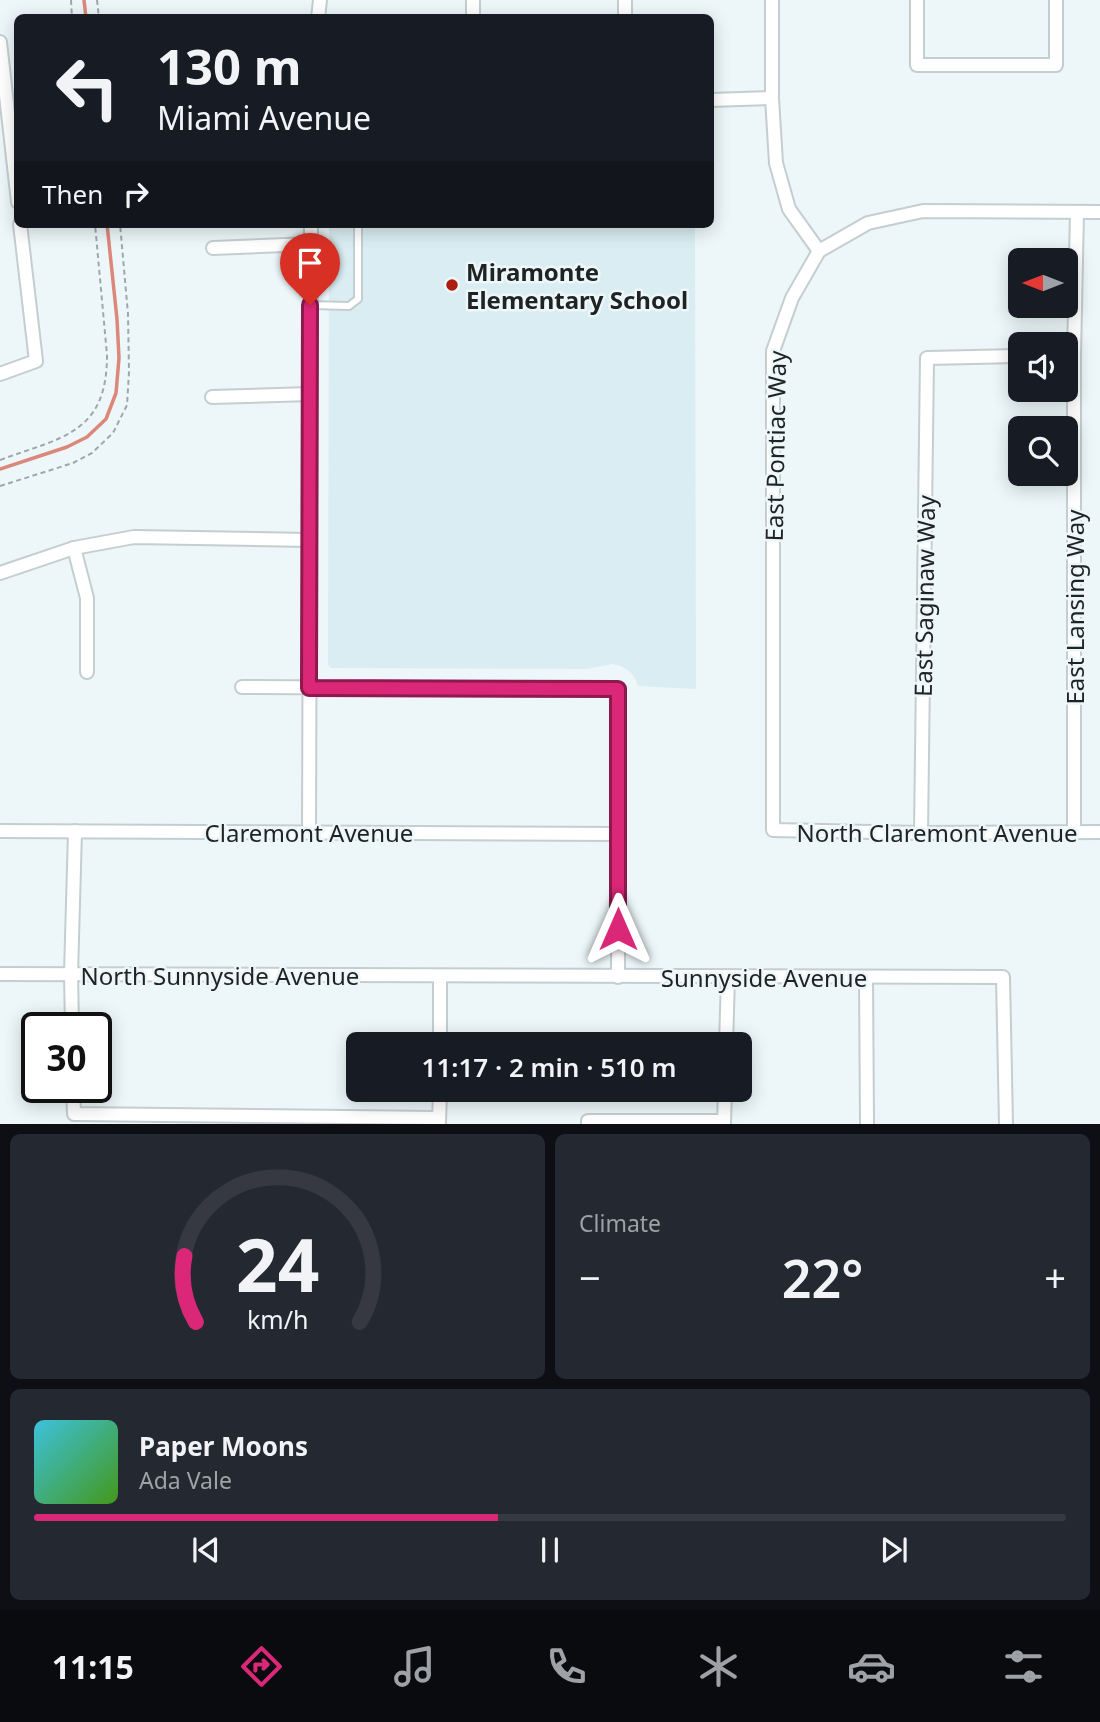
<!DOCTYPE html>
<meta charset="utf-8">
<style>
:root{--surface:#171b24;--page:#242831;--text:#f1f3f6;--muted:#9ea1a6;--line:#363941;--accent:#db2777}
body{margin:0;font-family:"Noto Sans",sans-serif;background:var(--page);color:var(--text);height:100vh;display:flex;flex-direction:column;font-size:26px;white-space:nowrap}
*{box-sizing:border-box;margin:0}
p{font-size:23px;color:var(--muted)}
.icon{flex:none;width:38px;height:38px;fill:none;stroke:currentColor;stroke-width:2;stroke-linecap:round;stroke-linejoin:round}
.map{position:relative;height:1124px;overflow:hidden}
.details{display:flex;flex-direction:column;gap:10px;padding:10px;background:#0d0f14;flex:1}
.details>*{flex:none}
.guide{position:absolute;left:14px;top:14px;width:700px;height:214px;border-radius:10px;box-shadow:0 4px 18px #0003;background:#171b24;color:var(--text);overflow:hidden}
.needle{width:46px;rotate:270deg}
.buttons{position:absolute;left:1008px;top:248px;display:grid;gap:14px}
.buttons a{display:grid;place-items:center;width:70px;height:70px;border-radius:10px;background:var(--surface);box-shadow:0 4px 18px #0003;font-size:35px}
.speed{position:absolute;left:21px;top:1012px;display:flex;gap:14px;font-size:35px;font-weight:700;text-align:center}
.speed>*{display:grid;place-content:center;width:91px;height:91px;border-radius:50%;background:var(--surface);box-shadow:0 4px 18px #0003;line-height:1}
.speed .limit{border:4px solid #111;border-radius:10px;background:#fff;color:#111}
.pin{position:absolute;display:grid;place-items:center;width:60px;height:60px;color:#fff;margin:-72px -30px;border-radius:50% 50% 50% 0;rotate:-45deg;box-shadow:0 0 7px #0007}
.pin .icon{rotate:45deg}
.me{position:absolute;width:77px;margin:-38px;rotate:0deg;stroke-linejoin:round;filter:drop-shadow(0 0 5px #0008)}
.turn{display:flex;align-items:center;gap:24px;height:147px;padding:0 28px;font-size:32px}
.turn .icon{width:91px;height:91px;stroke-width:2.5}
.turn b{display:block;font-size:49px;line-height:60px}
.then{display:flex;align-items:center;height:66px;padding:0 28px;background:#0003;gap:14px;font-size:26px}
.big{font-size:52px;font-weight:600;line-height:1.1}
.details .card{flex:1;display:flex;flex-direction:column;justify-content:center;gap:10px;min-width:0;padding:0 24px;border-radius:10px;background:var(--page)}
.details .dial{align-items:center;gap:0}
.dial svg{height:182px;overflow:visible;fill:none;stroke:var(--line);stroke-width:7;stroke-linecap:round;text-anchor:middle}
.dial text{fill:var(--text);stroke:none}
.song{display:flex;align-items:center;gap:21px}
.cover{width:84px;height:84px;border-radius:10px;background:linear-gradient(135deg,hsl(190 70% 55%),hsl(100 70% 35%))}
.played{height:7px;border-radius:4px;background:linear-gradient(90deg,var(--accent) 45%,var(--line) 45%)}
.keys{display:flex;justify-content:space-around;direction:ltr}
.heat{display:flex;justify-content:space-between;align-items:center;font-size:38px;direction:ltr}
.details .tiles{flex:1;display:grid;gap:10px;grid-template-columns:1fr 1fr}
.card:last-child{grid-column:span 2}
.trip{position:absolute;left:346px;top:1032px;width:406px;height:70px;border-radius:10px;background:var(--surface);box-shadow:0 4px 18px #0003;font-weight:600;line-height:70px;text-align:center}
.tabs{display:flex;height:112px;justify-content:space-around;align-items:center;background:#090b0e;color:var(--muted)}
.tabs .icon{width:49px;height:49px}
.tabs .active{color:var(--accent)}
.tabs b{font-size:32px;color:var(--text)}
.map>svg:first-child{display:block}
</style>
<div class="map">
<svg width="1100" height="1124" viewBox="0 0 1100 1124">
<rect width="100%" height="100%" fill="#edf7f9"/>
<polygon fill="#daedf2" points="329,224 695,224 696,689 638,686 635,678 629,671 621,666 613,664 587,669 331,668 328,665"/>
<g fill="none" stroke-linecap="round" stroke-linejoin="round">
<g stroke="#db887b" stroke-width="3.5">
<polyline points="84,0 86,18"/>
<polyline points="0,469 67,447 87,437 106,419 116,393 119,358 117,319 107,224"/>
</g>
<defs>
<polyline id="lane" points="310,305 349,306 358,299 358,224"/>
<g id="street">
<polyline points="625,0 625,18"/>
<polyline points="772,0 772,98 776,163 789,209 819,251"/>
<polyline points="917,0 917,65 1056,65 1056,0"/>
<polyline points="318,18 320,0"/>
<polyline points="473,18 473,0"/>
<polyline points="0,42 18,202"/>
<polyline points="710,100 772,98"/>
<polyline points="1100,212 923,211 868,223 819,251 792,298 773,351 773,830 921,833 1100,832"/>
<polyline points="213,248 310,244"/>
<polyline points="0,374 36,361 20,224"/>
<polyline points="212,397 310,394"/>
<polyline points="74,548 87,598 87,672"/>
<polyline points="0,573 74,548 134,537 310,540"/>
<polyline points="242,687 619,689 618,977"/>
<polyline points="0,831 618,834"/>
<polyline points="309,832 311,224"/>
<polyline points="921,833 927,358 1020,356"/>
<polyline points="1074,833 1074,355 1077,212"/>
<polyline points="0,974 1003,977 1006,1124"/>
<polyline points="866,977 867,1124"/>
<polyline points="72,1027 71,974 75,831"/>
<polyline points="440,1045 440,976"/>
<polyline points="726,1045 728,977"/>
<polyline points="73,1087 74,1114 439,1118"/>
<polyline points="439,1123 440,1090"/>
<polyline points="588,1124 588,1121 724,1121"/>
<polyline points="724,1124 725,1090"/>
</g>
</defs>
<use href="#lane" stroke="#c4ced0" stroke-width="10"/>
<use href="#street" stroke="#c4ced0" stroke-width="16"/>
<g stroke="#a0a7a9" stroke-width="2" stroke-dasharray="5 3.5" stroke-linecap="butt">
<polyline points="71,0 72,18"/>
<polyline points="97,0 99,18"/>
<path d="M0 460C62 437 107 434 107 355L95 224"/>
<polyline points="0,486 73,463 92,453 113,433 127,405 129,372 128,314 120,224"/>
</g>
<use href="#lane" stroke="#fff" stroke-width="6"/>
<use href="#street" stroke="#fff" stroke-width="12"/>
</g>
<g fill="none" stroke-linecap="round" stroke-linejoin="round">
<defs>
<polyline id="route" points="310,305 309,688 618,689 618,929"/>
</defs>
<use href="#route" stroke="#8e194d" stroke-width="18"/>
<use href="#route" stroke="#db2777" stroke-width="12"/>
</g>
<circle fill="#ac1c11" stroke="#edf7f9" stroke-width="2.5" cx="452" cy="285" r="7"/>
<g text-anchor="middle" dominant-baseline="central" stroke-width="5" stroke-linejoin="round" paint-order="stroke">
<g font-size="24" font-weight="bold" fill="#1f2324" stroke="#edf7f9" text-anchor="start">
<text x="466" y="271">Miramonte<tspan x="466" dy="28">Elementary School</tspan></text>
</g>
<g font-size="24" fill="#1f2324" stroke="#edf7f9">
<text transform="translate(775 446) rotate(-89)">East Pontiac Way</text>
<text transform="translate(924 596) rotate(-89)">East Saginaw Way</text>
<text transform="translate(1074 607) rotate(-90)">East Lansing Way</text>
<text x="309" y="832">Claremont Avenue</text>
<text x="937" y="832">North Claremont Avenue</text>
<text x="220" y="975">North Sunnyside Avenue</text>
<text x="764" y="977">Sunnyside Avenue</text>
</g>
</g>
</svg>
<div class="buttons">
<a><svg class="needle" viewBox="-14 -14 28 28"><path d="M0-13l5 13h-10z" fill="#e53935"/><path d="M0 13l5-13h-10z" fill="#9ea1a6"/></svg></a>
<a><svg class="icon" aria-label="sound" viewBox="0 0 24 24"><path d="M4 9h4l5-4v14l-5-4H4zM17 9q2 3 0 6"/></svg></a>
<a><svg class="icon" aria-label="search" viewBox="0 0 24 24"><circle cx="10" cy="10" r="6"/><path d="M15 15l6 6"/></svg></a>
</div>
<div class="speed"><div class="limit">30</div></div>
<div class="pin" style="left:310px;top:305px;background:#d93025"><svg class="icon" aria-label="arrive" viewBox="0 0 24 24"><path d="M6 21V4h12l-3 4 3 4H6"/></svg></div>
<svg class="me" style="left:618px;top:929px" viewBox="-20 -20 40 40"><path d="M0-17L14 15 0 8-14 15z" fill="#db2777" stroke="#fff" stroke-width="4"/></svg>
<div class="trip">11:17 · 2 min · 510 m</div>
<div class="guide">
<div class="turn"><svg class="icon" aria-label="left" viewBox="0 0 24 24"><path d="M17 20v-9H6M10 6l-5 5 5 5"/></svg><div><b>130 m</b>Miami Avenue</div></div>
<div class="then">Then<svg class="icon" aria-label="right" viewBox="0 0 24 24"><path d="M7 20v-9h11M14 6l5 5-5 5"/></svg></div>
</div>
</div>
<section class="details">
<div class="tiles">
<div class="card dial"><svg viewBox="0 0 100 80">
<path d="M14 69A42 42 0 1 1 86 69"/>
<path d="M14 69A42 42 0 0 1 9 40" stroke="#db2777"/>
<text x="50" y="56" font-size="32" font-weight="700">24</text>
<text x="50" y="72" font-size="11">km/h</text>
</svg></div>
<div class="card"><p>Climate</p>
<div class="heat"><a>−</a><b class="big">22°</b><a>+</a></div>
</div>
<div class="card">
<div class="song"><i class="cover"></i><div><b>Paper Moons</b><p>Ada Vale</p></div></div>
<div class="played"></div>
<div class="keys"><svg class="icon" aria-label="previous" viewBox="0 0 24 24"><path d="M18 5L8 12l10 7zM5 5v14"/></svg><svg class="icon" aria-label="pause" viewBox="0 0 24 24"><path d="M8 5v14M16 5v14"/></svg><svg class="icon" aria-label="next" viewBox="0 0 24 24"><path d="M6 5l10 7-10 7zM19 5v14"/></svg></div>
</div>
</div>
</section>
<nav class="tabs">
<b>11:15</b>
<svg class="icon active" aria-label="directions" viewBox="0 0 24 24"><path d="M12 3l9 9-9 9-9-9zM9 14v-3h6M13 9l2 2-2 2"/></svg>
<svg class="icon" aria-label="music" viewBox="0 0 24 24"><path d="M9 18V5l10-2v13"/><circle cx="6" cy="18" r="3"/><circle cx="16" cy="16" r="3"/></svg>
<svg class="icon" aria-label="phone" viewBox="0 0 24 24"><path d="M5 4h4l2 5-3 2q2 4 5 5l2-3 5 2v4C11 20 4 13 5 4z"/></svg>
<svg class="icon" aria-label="climate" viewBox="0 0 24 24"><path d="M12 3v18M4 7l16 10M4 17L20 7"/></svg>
<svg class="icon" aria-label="car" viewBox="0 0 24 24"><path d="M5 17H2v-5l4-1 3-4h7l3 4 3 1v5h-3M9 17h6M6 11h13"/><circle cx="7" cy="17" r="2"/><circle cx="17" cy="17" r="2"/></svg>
<svg class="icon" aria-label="filters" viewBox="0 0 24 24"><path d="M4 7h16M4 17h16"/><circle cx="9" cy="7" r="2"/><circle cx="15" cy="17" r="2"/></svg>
</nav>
